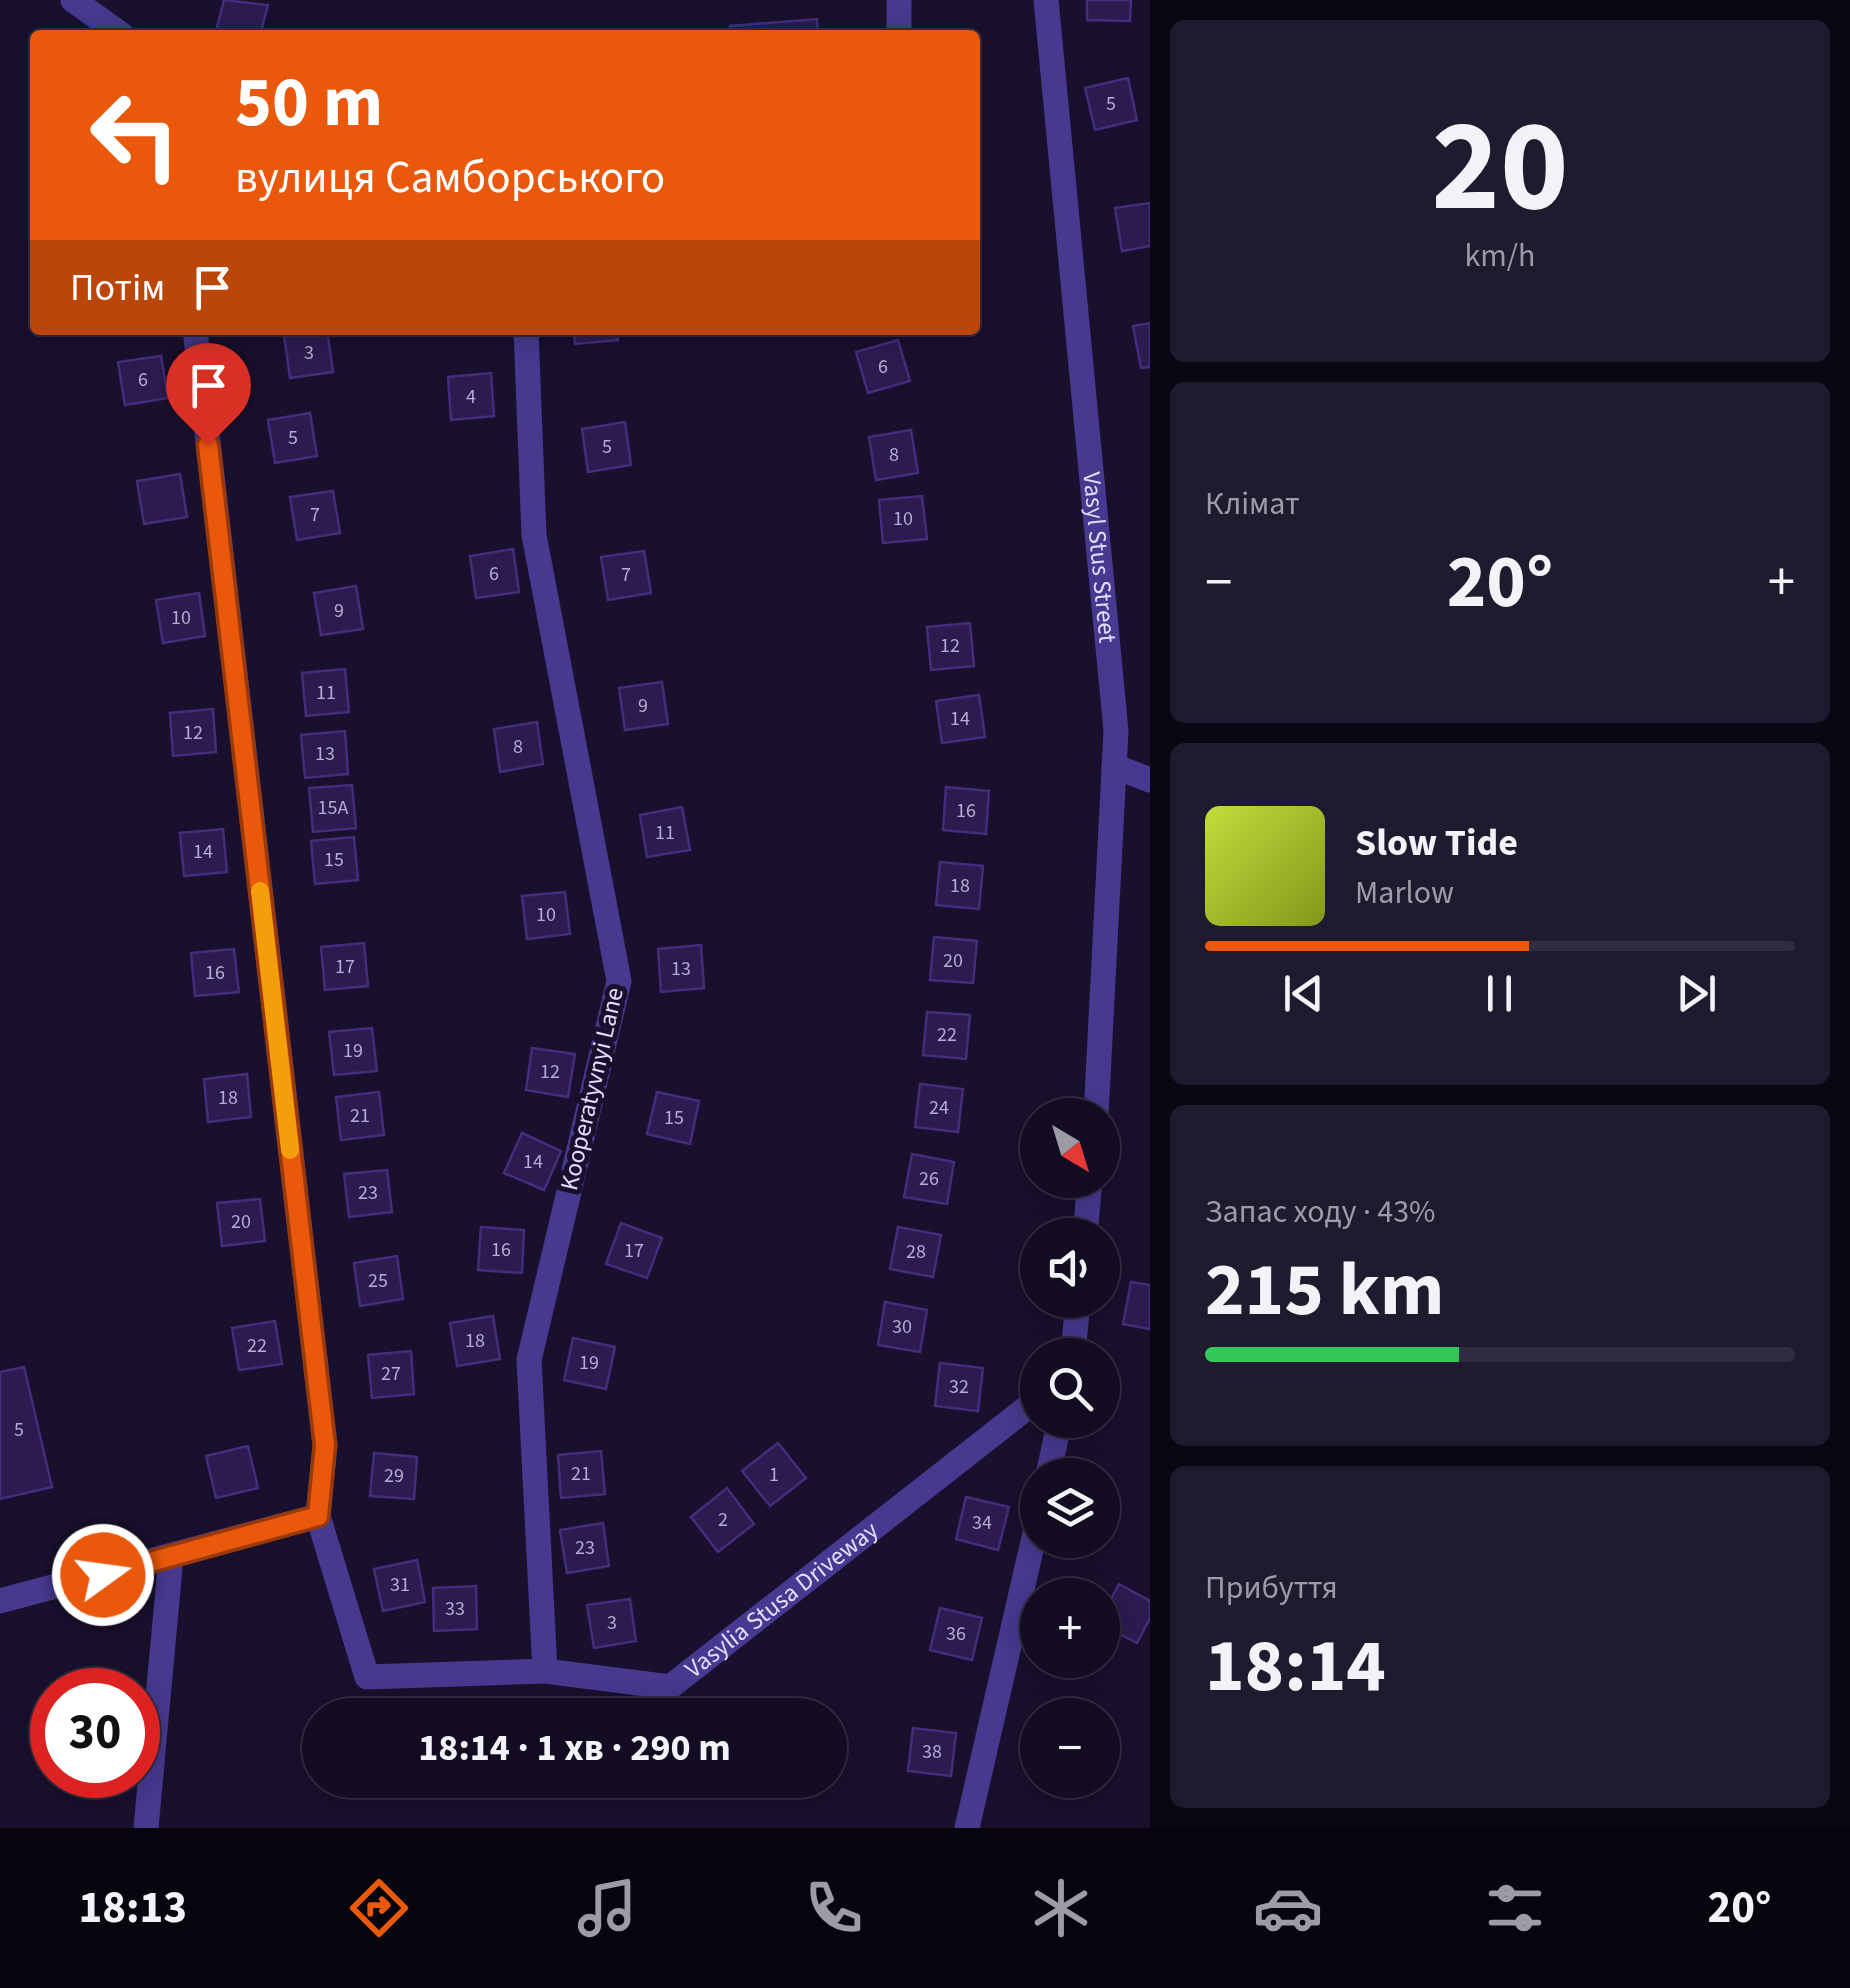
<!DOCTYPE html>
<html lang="uk">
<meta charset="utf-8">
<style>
:root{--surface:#130c22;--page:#201a2f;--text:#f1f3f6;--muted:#9d9ba5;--line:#322c40;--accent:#ea580c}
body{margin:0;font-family:"Source Sans 3",sans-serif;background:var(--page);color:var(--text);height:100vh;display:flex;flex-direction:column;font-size:38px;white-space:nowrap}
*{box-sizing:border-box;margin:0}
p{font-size:32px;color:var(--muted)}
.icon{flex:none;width:55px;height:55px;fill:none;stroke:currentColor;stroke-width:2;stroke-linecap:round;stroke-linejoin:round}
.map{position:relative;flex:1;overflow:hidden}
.panel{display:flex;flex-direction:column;gap:20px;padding:20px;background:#0a0713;width:700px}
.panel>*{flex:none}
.hud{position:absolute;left:30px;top:30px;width:950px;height:305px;border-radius:10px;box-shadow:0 5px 25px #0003,0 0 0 2px var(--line);background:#ea580c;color:#fff;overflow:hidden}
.needle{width:65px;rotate:142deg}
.buttons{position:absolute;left:1020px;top:1098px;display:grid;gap:20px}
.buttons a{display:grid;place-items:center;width:100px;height:100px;border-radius:50%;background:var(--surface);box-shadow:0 5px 25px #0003,0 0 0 2px var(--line);font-size:50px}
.speed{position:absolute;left:30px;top:1668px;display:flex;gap:20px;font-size:50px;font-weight:700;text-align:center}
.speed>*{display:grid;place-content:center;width:130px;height:130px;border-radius:50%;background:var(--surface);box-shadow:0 5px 25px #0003,0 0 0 2px var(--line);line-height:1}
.speed .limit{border:15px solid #d22;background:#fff;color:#111}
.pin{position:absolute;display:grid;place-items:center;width:85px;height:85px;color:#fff;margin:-102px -42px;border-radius:50% 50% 50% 0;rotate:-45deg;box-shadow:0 0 10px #0007}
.pin .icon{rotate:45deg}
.me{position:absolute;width:110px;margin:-55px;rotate:76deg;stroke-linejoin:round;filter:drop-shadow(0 0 8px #0008)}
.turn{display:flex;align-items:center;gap:35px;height:210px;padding:0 40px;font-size:45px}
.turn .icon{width:130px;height:130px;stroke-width:2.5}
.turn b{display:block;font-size:70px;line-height:85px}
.then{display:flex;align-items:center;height:95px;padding:0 40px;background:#0003;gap:20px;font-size:38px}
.big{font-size:75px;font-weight:700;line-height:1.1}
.panel .card{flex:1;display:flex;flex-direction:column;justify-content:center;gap:15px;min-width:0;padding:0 35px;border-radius:15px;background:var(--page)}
.panel .dial{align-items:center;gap:0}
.dial b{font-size:130px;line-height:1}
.song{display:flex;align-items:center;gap:30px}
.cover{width:120px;height:120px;border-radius:15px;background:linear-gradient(135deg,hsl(70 70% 55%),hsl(70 70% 35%))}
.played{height:10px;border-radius:5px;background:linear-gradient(90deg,var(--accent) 55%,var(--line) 55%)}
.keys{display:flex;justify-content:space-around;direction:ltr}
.heat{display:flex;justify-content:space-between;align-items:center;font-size:55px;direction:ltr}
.charge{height:15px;border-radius:8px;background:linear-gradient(90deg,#34c759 43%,var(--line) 0)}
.trip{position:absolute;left:302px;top:1698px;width:545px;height:100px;border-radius:50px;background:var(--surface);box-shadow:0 5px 25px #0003,0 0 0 2px var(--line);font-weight:700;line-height:100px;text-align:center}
.dock{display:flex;height:160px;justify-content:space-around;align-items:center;background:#08050e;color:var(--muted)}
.dock .icon{width:70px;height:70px}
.dock .current{color:var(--accent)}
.dock b{font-size:45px;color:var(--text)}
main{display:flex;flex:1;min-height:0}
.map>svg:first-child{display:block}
</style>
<main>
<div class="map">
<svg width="1150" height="1828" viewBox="0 0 1150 1828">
<rect width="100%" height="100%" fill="#19102d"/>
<g fill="#2c1b4f" stroke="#452c7c" stroke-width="2.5">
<polygon points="224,0 268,5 260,35 215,35"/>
<polygon points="1087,0 1131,0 1130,21 1087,20"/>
<polygon points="817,19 818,35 731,35 730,26"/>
<polygon points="1128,78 1137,120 1095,130 1085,88"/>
<polygon points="1150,203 1150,246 1122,251 1115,208"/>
<polygon points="1150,323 1150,367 1141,368 1133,326"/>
<polygon points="327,330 333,372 290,378 284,335"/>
<polygon points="574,330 617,330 618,340 575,344"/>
<polygon points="898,340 910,381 868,393 856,352"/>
<polygon points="161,356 168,398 125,405 118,362"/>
<polygon points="491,373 494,416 451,420 448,377"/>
<polygon points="310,413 317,456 275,463 268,420"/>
<polygon points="625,422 631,465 588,472 582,429"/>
<polygon points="911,430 918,473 876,480 869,437"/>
<polygon points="180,474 187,517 144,524 137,481"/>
<polygon points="333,491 340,533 297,540 290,497"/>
<polygon points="922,496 927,539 883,543 879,500"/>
<polygon points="513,549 519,592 476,598 470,556"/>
<polygon points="644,551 651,593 608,600 601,557"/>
<polygon points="356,586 363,629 321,635 314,593"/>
<polygon points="199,593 205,636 163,643 156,600"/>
<polygon points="970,623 974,666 931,670 927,627"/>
<polygon points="345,669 349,712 306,716 302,673"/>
<polygon points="662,682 668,724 625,730 619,688"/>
<polygon points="979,695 985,737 942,743 936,701"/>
<polygon points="213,709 216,752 173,756 170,713"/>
<polygon points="537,722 543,764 500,772 494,729"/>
<polygon points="345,731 348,774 305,778 301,735"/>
<polygon points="352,785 356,828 313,832 309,788"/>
<polygon points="946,787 989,791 986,834 943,830"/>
<polygon points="682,807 690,850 647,857 640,815"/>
<polygon points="223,829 227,872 184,876 180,833"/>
<polygon points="354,837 358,880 315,884 311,841"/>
<polygon points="940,862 983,866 979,909 936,905"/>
<polygon points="565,892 570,934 527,939 522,896"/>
<polygon points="934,937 977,941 973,983 930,980"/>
<polygon points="364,943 368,986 325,990 321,947"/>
<polygon points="701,945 704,988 661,992 658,949"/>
<polygon points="234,949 239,992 195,996 191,953"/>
<polygon points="927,1012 970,1015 966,1059 923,1055"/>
<polygon points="372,1028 377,1071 334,1075 329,1032"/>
<polygon points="532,1048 575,1054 568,1097 526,1090"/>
<polygon points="247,1074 251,1117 208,1122 204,1079"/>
<polygon points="920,1084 963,1089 958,1132 915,1127"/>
<polygon points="379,1092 384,1135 341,1140 336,1097"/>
<polygon points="657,1092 699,1101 690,1144 647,1134"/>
<polygon points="522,1133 561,1151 544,1190 504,1173"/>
<polygon points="912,1154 954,1162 947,1204 904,1197"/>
<polygon points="387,1170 392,1212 349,1217 344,1174"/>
<polygon points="260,1199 265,1241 222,1246 217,1203"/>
<polygon points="621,1223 662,1238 647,1278 606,1264"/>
<polygon points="481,1227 524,1230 522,1273 478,1270"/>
<polygon points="898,1227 941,1235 933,1277 890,1269"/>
<polygon points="397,1256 403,1299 360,1306 354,1263"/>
<polygon points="1131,1282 1150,1285 1150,1329 1123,1324"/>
<polygon points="885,1302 927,1310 920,1352 878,1345"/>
<polygon points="493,1316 500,1359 457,1366 450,1323"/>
<polygon points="275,1321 282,1364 239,1370 232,1328"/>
<polygon points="573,1338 615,1347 606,1389 564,1380"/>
<polygon points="411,1351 414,1394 372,1398 368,1355"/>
<polygon points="940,1363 983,1368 978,1411 935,1406"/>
<polygon points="24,1367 52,1487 0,1499 0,1372"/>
<polygon points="778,1443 806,1478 770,1506 742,1471"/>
<polygon points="248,1446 258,1488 216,1498 206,1456"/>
<polygon points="601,1451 605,1494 561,1498 558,1455"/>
<polygon points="374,1453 417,1457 414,1499 370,1496"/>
<polygon points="727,1488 754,1524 718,1552 691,1517"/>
<polygon points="966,1497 1009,1507 998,1550 956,1539"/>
<polygon points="603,1523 609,1566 567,1573 560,1530"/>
<polygon points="417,1560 425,1602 383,1611 374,1569"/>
<polygon points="1119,1584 1150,1601 1150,1618 1137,1643 1102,1625 1102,1615"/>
<polygon points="476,1586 477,1629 434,1631 433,1588"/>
<polygon points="630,1599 636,1641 594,1648 587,1605"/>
<polygon points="940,1608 982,1618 972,1660 930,1650"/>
<polygon points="913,1728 956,1733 951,1776 908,1771"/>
</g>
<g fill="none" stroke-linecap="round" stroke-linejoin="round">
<g stroke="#46398f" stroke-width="25">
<polyline points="73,0 122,35"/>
<path id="s1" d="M1046 0 1116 731 1096 1115"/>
<polyline points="899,35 899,0"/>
<path id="s2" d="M195 330 325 1445 318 1516 367 1677 545 1671 670 1687 1038 1399"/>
<polyline points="526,330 534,535 619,981 529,1360 545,1671"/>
<polyline points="1114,766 1150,780"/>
<polyline points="1085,1235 1090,1180"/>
<polyline points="1073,1355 1078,1300"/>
<polyline points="1048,1475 1060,1420"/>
<polyline points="0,1601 318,1516"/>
<polyline points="146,1828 171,1557"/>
<polyline points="967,1828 1038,1520"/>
</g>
</g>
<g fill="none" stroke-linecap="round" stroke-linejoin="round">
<defs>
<polyline id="route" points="103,1575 318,1516 325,1445 208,445"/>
</defs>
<use href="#route" stroke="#983908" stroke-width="25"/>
<use href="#route" stroke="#ea580c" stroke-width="18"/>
<polyline stroke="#f59e0b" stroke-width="18" points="260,891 290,1150"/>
</g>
<g text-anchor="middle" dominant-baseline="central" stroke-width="10" stroke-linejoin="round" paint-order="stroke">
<g font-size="20" fill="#b7acd3">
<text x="1111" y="104">5</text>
<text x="309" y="353">3</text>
<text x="883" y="367">6</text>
<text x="143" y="380">6</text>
<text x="471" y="397">4</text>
<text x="293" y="438">5</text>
<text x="607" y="447">5</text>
<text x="894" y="455">8</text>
<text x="315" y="515">7</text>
<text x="903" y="519">10</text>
<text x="494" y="574">6</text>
<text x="626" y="575">7</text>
<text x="339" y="611">9</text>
<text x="181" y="618">10</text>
<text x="950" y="646">12</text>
<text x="326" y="693">11</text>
<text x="643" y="706">9</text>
<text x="960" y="719">14</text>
<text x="193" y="733">12</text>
<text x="518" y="747">8</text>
<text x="325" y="754">13</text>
<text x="333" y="808">15А</text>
<text x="966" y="811">16</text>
<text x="665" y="833">11</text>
<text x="203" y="852">14</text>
<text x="334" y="860">15</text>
<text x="960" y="886">18</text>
<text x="546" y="915">10</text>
<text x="953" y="961">20</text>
<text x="345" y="967">17</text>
<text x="681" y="969">13</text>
<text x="215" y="973">16</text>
<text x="947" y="1035">22</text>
<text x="353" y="1051">19</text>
<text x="550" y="1072">12</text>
<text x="228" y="1098">18</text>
<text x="939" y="1108">24</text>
<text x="360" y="1116">21</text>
<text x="674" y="1118">15</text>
<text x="533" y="1162">14</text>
<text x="929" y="1179">26</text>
<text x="368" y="1193">23</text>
<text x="241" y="1222">20</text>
<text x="501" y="1250">16</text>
<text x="634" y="1251">17</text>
<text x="916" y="1252">28</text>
<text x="378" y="1281">25</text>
<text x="902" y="1327">30</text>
<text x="475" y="1341">18</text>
<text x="257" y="1346">22</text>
<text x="589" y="1363">19</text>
<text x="391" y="1374">27</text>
<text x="959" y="1387">32</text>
<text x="19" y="1430">5</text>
<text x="581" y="1474">21</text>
<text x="774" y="1475">1</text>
<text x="394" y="1476">29</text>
<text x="723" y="1520">2</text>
<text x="982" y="1523">34</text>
<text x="585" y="1548">23</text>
<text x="400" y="1585">31</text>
<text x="455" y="1609">33</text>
<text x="612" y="1623">3</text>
<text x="956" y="1634">36</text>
<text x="932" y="1752">38</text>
</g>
<g font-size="25" fill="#e5ddff" stroke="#19102d">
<text stroke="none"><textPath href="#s1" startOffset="560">Vasyl Stus Street</textPath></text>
<text transform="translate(592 1089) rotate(-77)">Kooperatyvnyi Lane</text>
<text stroke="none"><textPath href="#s2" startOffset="1808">Vasylia Stusa Driveway</textPath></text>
</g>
</g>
</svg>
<div class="buttons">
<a><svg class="needle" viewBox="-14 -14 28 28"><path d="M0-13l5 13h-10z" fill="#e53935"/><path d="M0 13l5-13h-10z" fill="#9d9ba5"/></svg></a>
<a><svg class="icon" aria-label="sound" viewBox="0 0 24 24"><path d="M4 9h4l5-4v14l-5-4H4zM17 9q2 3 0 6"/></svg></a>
<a><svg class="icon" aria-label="search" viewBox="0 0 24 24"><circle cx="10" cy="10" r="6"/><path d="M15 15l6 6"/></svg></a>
<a><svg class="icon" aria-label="layers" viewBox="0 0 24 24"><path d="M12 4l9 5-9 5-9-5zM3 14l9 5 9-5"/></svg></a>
<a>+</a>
<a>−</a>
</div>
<div class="speed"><div class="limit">30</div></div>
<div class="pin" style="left:208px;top:445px;background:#d93025"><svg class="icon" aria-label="arrive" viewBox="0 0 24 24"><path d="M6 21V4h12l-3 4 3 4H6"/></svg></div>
<svg class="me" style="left:103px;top:1575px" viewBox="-20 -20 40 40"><circle r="17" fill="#ea580c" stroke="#fff" stroke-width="3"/><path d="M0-11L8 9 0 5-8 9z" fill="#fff"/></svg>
<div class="trip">18:14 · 1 хв · 290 m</div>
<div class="hud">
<div class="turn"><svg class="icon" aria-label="left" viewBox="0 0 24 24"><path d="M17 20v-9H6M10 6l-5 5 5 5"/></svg><div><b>50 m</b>вулиця Самборського</div></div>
<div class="then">Потім<svg class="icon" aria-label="arrive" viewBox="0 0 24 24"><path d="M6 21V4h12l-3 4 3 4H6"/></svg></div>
</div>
</div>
<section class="panel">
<div class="card dial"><b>20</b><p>km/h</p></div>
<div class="card"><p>Клімат</p>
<div class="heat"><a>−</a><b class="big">20°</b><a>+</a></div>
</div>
<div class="card">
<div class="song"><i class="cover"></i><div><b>Slow Tide</b><p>Marlow</p></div></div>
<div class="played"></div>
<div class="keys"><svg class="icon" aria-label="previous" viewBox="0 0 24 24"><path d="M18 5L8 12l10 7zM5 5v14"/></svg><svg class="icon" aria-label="pause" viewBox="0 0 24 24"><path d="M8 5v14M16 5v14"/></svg><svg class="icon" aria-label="next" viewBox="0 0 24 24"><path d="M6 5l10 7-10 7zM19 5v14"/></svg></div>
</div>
<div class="card"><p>Запас ходу · 43%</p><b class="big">215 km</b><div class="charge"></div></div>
<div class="card"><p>Прибуття</p><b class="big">18:14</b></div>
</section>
</main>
<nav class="dock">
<b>18:13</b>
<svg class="icon current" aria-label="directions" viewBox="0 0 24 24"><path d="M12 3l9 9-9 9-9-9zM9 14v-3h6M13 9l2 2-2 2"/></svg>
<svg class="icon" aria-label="music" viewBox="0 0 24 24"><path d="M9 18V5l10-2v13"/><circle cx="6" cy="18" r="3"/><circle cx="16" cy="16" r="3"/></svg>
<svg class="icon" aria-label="phone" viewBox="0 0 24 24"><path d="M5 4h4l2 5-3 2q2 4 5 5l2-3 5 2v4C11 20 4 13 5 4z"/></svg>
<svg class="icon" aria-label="climate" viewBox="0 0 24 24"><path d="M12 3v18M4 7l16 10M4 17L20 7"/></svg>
<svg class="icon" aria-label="car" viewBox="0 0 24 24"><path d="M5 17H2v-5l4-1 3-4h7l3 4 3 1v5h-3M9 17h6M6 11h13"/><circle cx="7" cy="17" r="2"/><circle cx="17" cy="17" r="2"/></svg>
<svg class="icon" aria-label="filters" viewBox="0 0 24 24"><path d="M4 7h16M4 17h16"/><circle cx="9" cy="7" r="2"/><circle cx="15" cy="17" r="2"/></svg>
<b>20°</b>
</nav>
